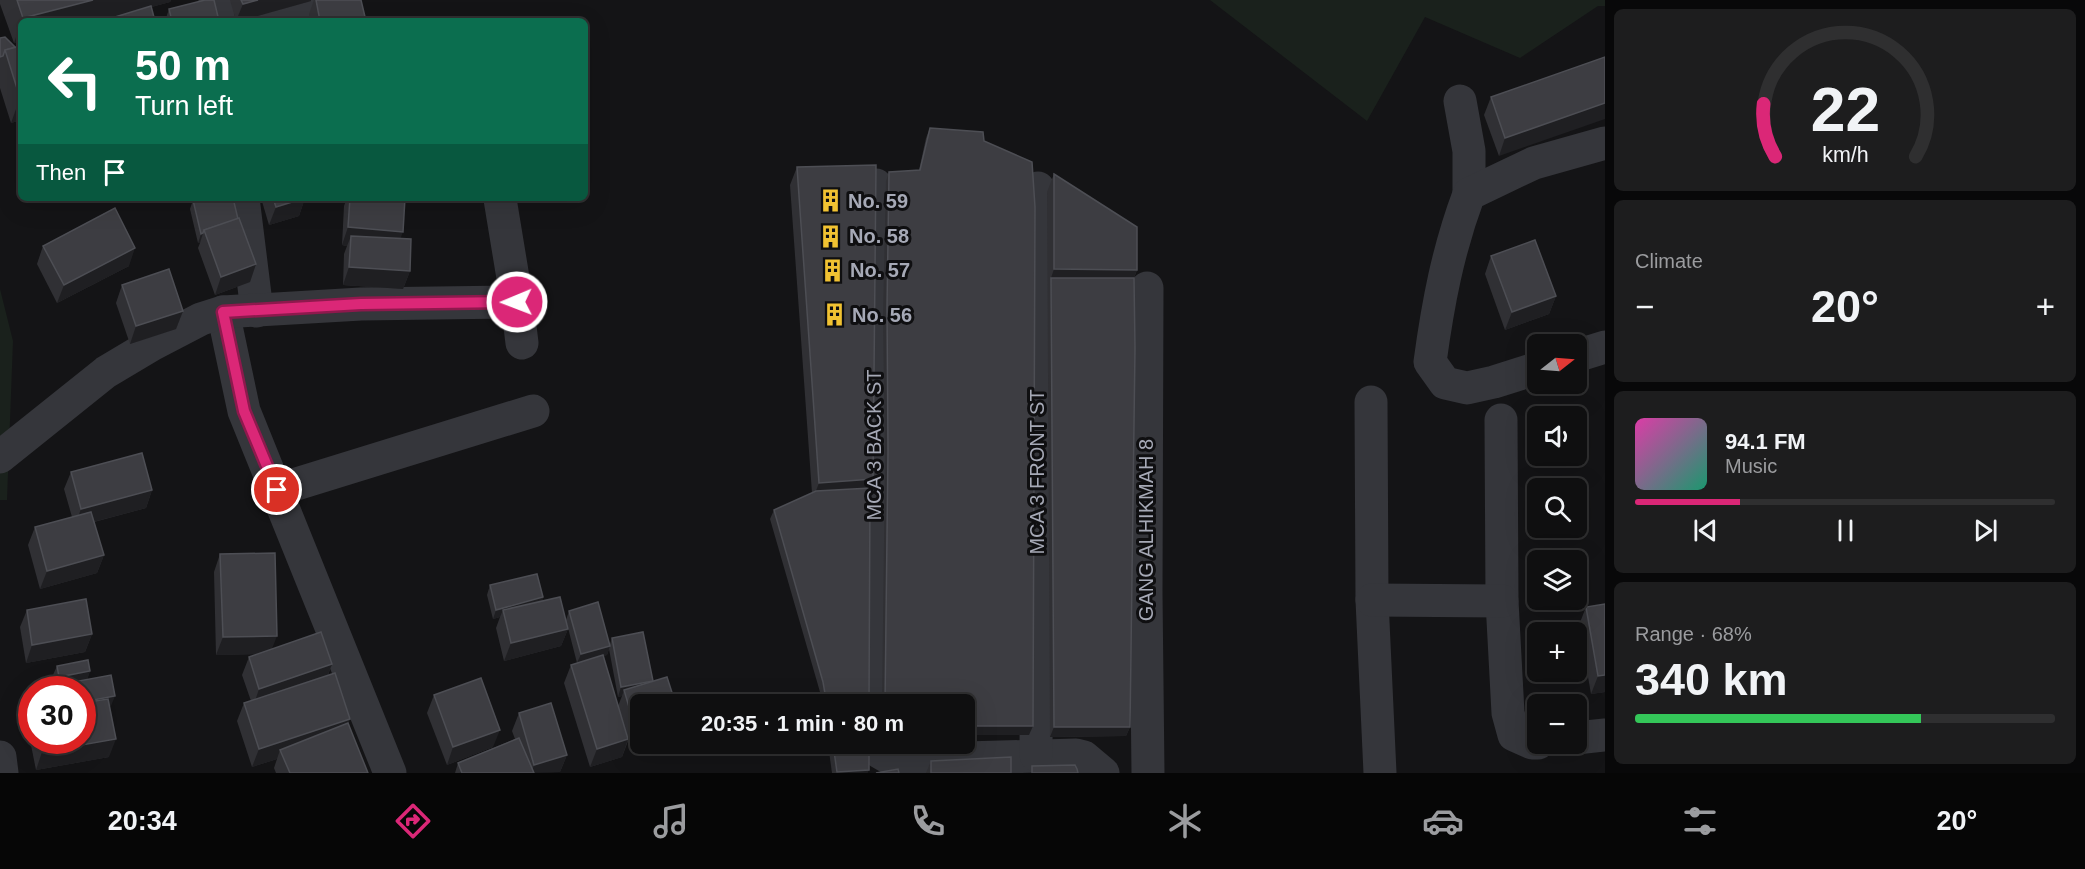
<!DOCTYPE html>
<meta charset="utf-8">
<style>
:root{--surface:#0f0f10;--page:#1d1d1e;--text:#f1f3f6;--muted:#9b9c9f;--line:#2f2f30;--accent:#db2777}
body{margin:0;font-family:Helvetica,sans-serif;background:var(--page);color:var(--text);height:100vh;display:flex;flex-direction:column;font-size:22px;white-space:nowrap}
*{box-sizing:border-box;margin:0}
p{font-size:20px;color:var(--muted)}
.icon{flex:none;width:33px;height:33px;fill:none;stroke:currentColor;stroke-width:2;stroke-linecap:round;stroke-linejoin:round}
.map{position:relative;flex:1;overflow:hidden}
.details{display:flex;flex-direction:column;gap:9px;padding:9px;background:#080809;width:480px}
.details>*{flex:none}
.top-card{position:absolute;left:18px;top:18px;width:570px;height:183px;border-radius:9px;box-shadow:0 6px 24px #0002,0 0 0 2px var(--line);background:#0b6e4f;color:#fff;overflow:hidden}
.needle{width:39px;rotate:73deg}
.tools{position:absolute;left:1527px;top:334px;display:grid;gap:12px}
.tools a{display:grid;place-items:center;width:60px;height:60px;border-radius:9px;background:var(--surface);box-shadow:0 6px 24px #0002,0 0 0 2px var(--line);font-size:30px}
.speed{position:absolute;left:18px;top:676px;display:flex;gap:12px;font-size:30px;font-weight:700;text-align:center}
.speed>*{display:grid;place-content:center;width:78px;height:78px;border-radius:50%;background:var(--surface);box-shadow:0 6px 24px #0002,0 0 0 2px var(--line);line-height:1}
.speed .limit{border:9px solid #d22;background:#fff;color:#111}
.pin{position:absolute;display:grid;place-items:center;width:51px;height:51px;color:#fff;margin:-26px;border:3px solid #fff;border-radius:50%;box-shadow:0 2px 6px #0007}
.me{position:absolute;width:66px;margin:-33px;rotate:269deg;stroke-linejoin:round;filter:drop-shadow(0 0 4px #0008)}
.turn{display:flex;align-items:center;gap:21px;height:126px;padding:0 18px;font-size:27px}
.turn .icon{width:78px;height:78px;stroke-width:2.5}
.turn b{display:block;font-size:42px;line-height:51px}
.then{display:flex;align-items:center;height:57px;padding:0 18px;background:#0003;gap:12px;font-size:22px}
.big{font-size:45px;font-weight:800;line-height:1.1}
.details .card{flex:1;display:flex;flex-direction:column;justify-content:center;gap:9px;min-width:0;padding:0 21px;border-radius:9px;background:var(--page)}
.details .dial{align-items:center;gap:0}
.dial svg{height:156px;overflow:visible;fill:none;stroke:var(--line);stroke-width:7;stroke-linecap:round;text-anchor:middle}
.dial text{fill:var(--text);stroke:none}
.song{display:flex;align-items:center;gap:18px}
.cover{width:72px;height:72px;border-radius:9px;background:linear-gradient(135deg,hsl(320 70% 55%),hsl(160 70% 35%))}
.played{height:6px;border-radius:3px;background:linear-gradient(90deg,var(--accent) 25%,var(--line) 25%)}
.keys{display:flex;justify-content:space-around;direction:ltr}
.heat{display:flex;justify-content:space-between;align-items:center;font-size:33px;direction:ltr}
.charge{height:9px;border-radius:4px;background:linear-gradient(90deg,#34c759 68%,var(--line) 0)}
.trip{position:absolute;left:630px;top:694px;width:345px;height:60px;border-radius:9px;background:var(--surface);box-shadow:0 6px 24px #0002,0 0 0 2px var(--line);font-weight:800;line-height:60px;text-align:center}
.tabs{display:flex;height:96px;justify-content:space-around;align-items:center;background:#060606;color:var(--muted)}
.tabs .icon{width:42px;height:42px}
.tabs .active{color:var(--accent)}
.tabs b{font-size:27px;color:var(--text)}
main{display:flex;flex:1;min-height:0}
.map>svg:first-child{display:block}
</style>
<main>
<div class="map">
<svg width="1605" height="773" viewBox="0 0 1605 773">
<rect width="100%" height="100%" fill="#141416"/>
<g fill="#1a211c">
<polygon points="1210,0 1605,0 1605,6 1598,6 1520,58 1425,17 1367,121"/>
<polygon points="0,289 13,341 7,500 0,500"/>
</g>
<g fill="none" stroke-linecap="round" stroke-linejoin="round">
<g stroke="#35363b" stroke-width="33">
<polyline points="215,0 219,21"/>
<polyline points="267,21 334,0"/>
<polyline points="1460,101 1469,151 1469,194"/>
<polyline points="243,198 257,311"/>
<polyline points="500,199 517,302 522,343"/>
<polyline points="1147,288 1146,593 1148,773"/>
<polyline points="223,312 244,411 390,773"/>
<polyline points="1576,356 1605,347"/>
<path d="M1538 368 1494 382 1467 388 1445 383 1430 362C1438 303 1448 250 1469 194L1534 163 1605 143"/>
<polyline points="1371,402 1372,600 1380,773"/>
<polyline points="1501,420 1502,601 1508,713 1514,735 1532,743 1538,743"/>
<polyline points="0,457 106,372 153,344 201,319 223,312 361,304 517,302"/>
<polyline points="277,490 533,411"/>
<polyline points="1372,600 1502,601"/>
<polyline points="872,705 876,185"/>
<polyline points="1576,738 1605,735"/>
<polyline points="873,744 879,752 893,760 1076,755 1084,757 1103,773"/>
<polyline points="1036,755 1038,188"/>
<polyline points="0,757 2,773"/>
</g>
</g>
<g fill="#303034" fill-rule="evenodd">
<polygon points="0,0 171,0 170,2 99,21 21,21 21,41 14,43 0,4"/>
<polygon points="230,0 311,0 311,1 240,21 236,21"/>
<polygon points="314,0 361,0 366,21 310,21 309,14"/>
<polygon points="169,9 219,21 165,21"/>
<polygon points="0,38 15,47 21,46 21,120 11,123 0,88"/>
<polygon points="1605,57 1499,156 1484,115 1491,97"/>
<polygon points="930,128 1029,735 964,705 882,705 885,461 883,317 886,181 889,172 919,170 926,138"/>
<polygon points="797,167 870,488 869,705 822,705 820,692 770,519 774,510 812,493 790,185"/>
<polygon points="1054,174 1137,270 1134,278 1130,727 1126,736 1050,737 1047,192"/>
<polygon points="261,198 305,198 299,216 269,225"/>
<polygon points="347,198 405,198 400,239 410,271 403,289 343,285 344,254 347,246 342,245 344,206"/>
<polygon points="193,200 238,219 256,264 250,282 215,295 198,248 200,243 198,243 190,209"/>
<polygon points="43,246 129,266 57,303 37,264"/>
<polygon points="1491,256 1556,296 1549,314 1505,330 1485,274"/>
<polygon points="122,285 183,311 176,329 130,344 116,303"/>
<polygon points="71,472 152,490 146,508 94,522 104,555 97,573 40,589 28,545 35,527 72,517 64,489"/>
<polygon points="220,554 272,649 332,664 328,675 368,773 276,773 274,768 277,759 252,767 237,721 244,703 251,701 242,675 249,657 257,654 216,655 214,572"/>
<path d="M490 585 543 597 542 601 566 620 569 611 610 644 612 638 640 744 630 749 628 741 622 757 590 767 564 683 571 665 577 663 566 620 568 629 561 646 504 661 496 628 500 617 493 619 487 595ZM609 649 618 697 622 696 618 706 603 656 607 655Z"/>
<polygon points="1586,607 1605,692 1591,694 1579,625"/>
<polygon points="27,610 92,634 85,652 26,663 20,627"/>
<polygon points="57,666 90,671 87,679 111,706 109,706 109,757 36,770 28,730 32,721 32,741 82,741 82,690 55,690 56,686 53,675"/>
<polygon points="434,695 493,747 447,765 427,713"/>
<polygon points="519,713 567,755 560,772 455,773 458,763 515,739 512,731"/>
<polygon points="828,744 869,744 869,770 867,773 832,773"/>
<polygon points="931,761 1011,773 926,773"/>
</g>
<g fill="#1f1f22">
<polygon points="93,0 171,0 170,2 99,21 22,21 23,18"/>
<polygon points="258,0 311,0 311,1 240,21 236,21 243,4"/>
<polygon points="21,24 21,41 14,43"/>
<polygon points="20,98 21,98 21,120 11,123"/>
<polygon points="1605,103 1605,119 1499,156 1505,138"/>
<polygon points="305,198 299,216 269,225 276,207"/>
<polygon points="348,227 403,232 396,250 351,236 347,246 342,245"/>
<polygon points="203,233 200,243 198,243 201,234"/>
<polygon points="135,248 129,266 57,303 64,285"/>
<polygon points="256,264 250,282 215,295 221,277"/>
<polygon points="349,267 410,271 403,289 343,285"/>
<polygon points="1054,269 1137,270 1130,287 1051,278"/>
<polygon points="1556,296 1549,314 1505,330 1512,312"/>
<polygon points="183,311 176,329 130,344 136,326"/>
<polygon points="873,479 866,497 812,501 819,483"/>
<polygon points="152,490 146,508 74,527 81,509"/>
<polygon points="104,555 97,573 40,589 47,571"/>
<polygon points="543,597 540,607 503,610 500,617 493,619 496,610"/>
<polygon points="568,629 561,646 504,661 511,643"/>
<polygon points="92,634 85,652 26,663 32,645"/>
<polygon points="277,636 270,654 216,655 223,637"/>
<polygon points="610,646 607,655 577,663 581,654"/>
<polygon points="332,664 325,682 253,707 259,689"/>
<polygon points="90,671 87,681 55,686 59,677"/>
<polygon points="1605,675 1605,692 1591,694 1598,676"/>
<polygon points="653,681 624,690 622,696 618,697 621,687"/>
<polygon points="115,696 111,706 82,711 82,702"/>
<polygon points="350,719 344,737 280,750 277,759 252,767 259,749"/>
<polygon points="964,726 1033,726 1029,735 964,735"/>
<polygon points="1054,727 1130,727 1126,736 1050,737"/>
<polygon points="640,729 640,744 645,744 630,749 636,731"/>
<polygon points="500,730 493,747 447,765 453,747"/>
<polygon points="116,739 109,757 36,770 42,752"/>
<polygon points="628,739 622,757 590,767 597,749"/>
<polygon points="567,755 560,772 531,773 534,765"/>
<polygon points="869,770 867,773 836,773 837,772"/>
</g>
<g fill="#3d3d42" stroke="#4d4e54" stroke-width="1.5">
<polygon points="17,0 93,0 23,18"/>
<polygon points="205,0 214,0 219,21 172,21 169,9"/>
<polygon points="241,0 258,0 243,4"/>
<polygon points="316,0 361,0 366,21 320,21"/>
<polygon points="151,6 155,21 102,21"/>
<polygon points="5,37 15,47 5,50 3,56 0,57 0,38"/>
<polygon points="21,46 21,98 20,98 5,50"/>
<polygon points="1605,57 1605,103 1505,138 1491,97"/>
<polygon points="930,128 983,132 984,141 1032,162 1035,207 1033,726 964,726 964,705 885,705 888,451 887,308 889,172 920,170"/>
<polygon points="876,165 873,479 819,483 797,167"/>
<polygon points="1054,174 1137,227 1137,270 1054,269"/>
<polygon points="202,198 233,198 238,219 204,230 203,233 201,234 193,200"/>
<polygon points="273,198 305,198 276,207"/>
<polygon points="350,198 405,198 403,232 348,227"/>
<polygon points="115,208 135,248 64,285 43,246"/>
<polygon points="239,218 256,264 221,277 204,230"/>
<polygon points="351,236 411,239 410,271 349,267"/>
<polygon points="1535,240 1556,296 1512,312 1491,256"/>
<polygon points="169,269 183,311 136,326 122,285"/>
<polygon points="1051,278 1134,278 1135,348 1130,727 1054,727"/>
<polygon points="142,453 152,490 81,509 71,472"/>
<polygon points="870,488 869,705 827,705 823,682 774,510 816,491"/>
<polygon points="91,512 104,555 47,571 35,527"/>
<polygon points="275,553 277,636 223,637 220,554"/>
<polygon points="537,574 543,597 496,610 490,585"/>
<polygon points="560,597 568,629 511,643 503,610"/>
<polygon points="86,599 92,634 32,645 27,610"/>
<polygon points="598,602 610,646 581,654 569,611"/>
<polygon points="1605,604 1605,675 1598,676 1586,607"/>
<polygon points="321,632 332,664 259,689 249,657"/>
<polygon points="643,632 653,681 621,687 612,638"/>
<polygon points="603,655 628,739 597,749 571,665"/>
<polygon points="88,660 90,671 59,677 57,666"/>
<polygon points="335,673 350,719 259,749 244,703"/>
<polygon points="111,675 115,696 82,702 82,690 58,690 57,685"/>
<polygon points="667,677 676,705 640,705 640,729 636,731 624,690"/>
<polygon points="481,678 500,730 453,747 434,695"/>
<polygon points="108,699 116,739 42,752 40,741 82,741 82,703"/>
<polygon points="551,703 567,755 534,765 519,713"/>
<polygon points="348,723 368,773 290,773 280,750"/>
<polygon points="519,738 534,773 462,773 458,763"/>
<polygon points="833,744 869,744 869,770 837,772"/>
<polygon points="1011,757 1011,773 931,773 931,761"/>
<polygon points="1075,765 1077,769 1078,773 1032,773 1032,766"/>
<polygon points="898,769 899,773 876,773"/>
</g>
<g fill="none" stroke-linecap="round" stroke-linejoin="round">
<defs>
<polyline id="route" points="277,490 244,411 223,312 361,304 517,302"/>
</defs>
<use href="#route" stroke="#8e194d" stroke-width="15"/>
<use href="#route" stroke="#db2777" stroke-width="10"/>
</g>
<defs>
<symbol id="building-bare" viewBox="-9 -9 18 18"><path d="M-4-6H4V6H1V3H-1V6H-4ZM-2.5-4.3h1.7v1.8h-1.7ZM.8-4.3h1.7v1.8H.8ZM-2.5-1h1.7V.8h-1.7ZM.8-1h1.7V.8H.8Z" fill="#f1c232" stroke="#0f0f11" stroke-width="2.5" paint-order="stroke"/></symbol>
</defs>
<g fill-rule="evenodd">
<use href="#building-bare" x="814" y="184" width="33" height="33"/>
<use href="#building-bare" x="814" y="220" width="33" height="33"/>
<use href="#building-bare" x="816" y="254" width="33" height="33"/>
<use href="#building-bare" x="818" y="298" width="33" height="33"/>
</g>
<g text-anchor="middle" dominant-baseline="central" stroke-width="6" stroke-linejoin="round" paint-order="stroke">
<g font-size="20" font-weight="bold" fill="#a6a9b6" stroke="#0f0f11" text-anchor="start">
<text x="848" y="201">No. 59</text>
<text x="849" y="236">No. 58</text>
<text x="850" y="270">No. 57</text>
<text x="852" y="315">No. 56</text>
</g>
<g font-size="20" fill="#a6a9b6" stroke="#0f0f11">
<text transform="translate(874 445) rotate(-90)">MCA 3 BACK ST</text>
<text transform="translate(1037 472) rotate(-90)">MCA 3 FRONT ST</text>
<text transform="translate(1146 530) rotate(-90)">GANG ALHIKMAH 8</text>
</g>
</g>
</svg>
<div class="tools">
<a><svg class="needle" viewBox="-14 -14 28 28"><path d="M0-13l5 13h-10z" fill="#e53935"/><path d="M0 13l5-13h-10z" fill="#9b9c9f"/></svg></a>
<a><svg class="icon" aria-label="sound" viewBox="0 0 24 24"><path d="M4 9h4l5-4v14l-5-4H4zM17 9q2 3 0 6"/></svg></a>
<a><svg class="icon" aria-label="search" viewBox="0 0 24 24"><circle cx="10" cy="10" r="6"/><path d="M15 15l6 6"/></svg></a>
<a><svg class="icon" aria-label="layers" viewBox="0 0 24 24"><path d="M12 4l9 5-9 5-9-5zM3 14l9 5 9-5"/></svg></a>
<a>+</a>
<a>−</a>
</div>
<div class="speed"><div class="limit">30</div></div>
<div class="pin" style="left:277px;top:490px;background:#d93025"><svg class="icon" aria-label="arrive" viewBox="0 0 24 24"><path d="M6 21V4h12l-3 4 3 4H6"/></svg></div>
<svg class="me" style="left:517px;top:302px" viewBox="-20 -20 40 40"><circle r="17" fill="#db2777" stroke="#fff" stroke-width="3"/><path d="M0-11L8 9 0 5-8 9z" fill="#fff"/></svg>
<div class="trip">20:35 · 1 min · 80 m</div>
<div class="top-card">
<div class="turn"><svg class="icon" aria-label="left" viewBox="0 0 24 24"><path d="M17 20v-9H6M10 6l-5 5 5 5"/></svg><div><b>50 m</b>Turn left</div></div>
<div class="then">Then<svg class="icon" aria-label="arrive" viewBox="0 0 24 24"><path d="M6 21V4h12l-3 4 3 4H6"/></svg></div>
</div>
</div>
<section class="details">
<div class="card dial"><svg viewBox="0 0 100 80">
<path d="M14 69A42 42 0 1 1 86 69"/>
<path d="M14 69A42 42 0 0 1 8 42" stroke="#db2777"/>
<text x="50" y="56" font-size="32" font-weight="700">22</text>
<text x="50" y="72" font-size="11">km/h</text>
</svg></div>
<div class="card"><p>Climate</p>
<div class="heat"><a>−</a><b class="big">20°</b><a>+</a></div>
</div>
<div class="card">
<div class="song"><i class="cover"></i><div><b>94.1 FM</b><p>Music</p></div></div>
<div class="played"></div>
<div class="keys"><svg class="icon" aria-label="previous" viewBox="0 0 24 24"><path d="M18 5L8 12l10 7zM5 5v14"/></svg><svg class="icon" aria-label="pause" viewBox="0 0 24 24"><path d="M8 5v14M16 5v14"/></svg><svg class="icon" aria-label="next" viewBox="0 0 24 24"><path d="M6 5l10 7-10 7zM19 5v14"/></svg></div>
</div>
<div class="card"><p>Range · 68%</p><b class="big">340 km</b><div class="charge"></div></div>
</section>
</main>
<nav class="tabs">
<b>20:34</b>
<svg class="icon active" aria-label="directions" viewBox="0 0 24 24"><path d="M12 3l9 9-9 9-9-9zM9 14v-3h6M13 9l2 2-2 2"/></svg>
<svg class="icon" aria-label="music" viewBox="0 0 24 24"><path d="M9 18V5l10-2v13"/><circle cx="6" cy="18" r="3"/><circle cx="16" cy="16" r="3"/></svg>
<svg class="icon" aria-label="phone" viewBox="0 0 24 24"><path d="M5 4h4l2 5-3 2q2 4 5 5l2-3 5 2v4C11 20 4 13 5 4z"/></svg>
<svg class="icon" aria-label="climate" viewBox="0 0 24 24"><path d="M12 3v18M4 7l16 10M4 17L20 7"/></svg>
<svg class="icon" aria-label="car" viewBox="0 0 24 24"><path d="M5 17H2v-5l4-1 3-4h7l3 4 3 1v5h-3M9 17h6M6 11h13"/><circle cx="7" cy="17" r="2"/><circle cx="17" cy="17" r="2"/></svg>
<svg class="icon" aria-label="filters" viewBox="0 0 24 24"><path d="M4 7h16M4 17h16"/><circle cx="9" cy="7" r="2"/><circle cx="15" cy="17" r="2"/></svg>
<b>20°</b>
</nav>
